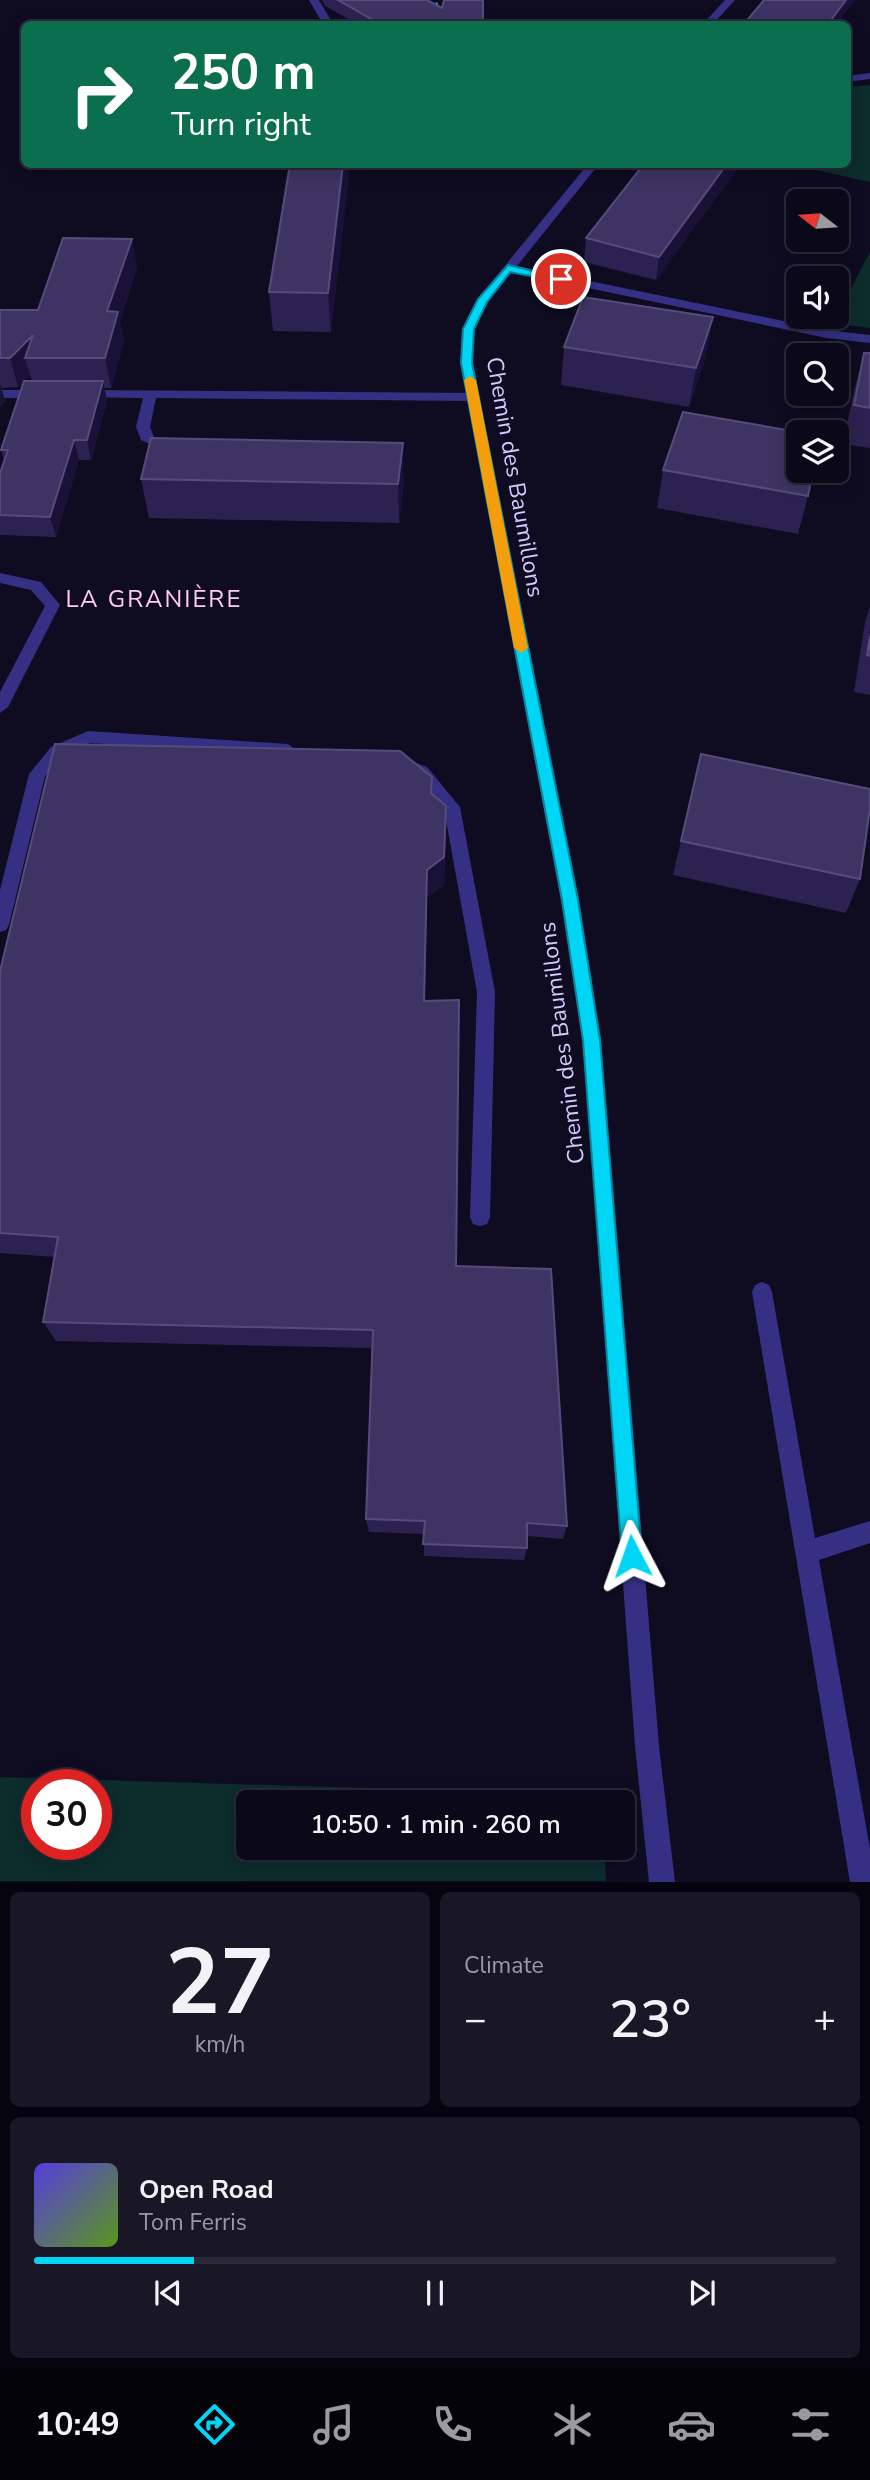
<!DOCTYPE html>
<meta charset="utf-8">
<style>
:root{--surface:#0b0819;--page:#191626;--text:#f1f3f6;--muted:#9a9aa2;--line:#2b2938;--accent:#00d5f6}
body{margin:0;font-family:"Nunito Sans",sans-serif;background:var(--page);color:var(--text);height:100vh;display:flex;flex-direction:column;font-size:26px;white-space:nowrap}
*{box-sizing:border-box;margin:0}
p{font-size:23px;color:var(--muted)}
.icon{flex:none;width:38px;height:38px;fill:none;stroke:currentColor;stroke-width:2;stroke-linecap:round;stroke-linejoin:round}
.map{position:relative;height:1882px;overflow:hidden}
.side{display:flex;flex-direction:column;gap:10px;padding:10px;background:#06040e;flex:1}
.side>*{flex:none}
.top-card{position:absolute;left:21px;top:21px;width:830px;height:147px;border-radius:10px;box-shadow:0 4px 18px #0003,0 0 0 2px var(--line);background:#0b6e4f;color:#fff;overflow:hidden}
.needle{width:46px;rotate:287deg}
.buttons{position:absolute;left:786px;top:189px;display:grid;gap:14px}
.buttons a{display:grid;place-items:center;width:63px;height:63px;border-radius:10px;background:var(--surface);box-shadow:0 4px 18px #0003,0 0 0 2px var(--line);font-size:35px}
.speed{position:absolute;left:21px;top:1769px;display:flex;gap:14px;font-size:35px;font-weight:700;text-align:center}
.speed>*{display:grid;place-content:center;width:91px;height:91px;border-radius:50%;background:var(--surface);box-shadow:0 4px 18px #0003,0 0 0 2px var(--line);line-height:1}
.speed .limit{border:10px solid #d22;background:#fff;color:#111}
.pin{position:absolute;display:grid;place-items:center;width:60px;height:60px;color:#fff;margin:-30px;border:4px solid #fff;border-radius:50%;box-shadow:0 2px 7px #0007}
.me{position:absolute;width:77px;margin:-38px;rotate:356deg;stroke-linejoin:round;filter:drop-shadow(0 0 5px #0008)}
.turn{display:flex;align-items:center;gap:24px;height:147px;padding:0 35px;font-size:32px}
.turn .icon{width:91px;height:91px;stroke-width:2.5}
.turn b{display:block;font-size:49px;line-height:60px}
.big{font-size:52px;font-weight:600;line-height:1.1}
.side .widget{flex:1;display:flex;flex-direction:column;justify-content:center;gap:10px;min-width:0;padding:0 24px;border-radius:10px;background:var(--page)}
.side .dial{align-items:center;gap:0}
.dial b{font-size:91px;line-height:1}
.song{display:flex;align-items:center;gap:21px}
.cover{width:84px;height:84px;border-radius:10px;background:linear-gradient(135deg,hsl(250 70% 55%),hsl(90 70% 35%))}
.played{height:7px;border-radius:4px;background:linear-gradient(90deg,var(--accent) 20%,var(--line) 20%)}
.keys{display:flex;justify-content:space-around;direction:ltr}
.heat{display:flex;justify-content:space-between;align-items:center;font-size:38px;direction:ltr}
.side .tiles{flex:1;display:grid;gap:10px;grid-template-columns:1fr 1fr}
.widget:last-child{grid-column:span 2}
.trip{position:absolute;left:236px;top:1790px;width:399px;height:70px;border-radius:10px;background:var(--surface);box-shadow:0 4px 18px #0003,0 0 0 2px var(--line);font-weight:600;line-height:70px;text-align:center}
.tabs{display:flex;height:112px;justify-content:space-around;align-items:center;background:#04030a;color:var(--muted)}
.tabs .icon{width:49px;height:49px}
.tabs .active{color:var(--accent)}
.tabs b{font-size:32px;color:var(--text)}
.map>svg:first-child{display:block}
</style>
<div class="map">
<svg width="870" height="1882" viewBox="0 0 870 1882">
<rect width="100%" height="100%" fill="#0f0b21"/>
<g fill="#0d2c2c" fill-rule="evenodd">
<polygon points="870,85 870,182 794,165 847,164 847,87"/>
<polygon points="870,252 870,328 831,323 836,317"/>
<path d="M0 1777 600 1795V1802H248V1848H604L606 1881H0ZM37 1785H96V1844H37Z"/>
</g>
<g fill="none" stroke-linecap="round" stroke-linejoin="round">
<polyline stroke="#20bdb9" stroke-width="2.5" stroke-dasharray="2 3.5" stroke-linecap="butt" points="436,10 437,0"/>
<g fill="#363085" fill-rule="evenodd">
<polygon points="309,0 319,0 333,24 323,24"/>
<polygon points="870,73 870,79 847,82 847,76"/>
<polygon points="0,390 42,390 48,394 42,398 0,398"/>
<polygon points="84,390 473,393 479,397 473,401 156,398 150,427 154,437 175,446 177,449 170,453 141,440 136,427 143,398 79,397 79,391"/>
<polygon points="0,573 41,582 60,605 8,707 0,713 0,692 45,606 31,590 0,583"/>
<polygon points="88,731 288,744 296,750 288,756 90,743 63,755 45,776 9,925 6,930 0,932 0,890 29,774 51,747"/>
<polygon points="414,762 427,767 460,807 495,992 490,1217 487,1224 480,1226 473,1224 470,1217 477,992 444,809 406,768"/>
<polygon points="762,1282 769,1285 772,1292 815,1538 870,1521 870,1543 819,1560 870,1849 870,1882 850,1882 752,1292 755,1285"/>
</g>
<g fill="#363085" fill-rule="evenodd">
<polygon points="725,0 735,0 713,24 703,24"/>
<polygon points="588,164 599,164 517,266 827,330 870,335 870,343 827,338 512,272 488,302 474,329 473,363 579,900 601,1040 659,1746 675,1882 649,1882 635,1746 583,1040 561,900 461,363 462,329 476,301"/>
</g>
</g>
<g fill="#2c2251" fill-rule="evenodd">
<polygon points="322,0 427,0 442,8 483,24 357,24 325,6"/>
<polygon points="350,164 331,332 273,331 269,292"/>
<polygon points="644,164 738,164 737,169 656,280 584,262 586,238"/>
<path d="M137 268 120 321 124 341 111 388H104L107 401 91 460H79L56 537 0 535V473L4 461 1 450 23 382 18 387 1 388 5 401 0 406V310H38ZM30 375 32 381H25Z"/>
<polygon points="564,347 706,356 689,407 561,385"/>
<polygon points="864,353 870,353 870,448 843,444 854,391"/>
<polygon points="663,470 808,496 798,534 657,508"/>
<polygon points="141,479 404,482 399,523 149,518"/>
<polygon points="870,607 870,695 854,692 865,622"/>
<polygon points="701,754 860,879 846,913 673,875"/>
<polygon points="432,794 446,835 444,885 427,897 425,1001 456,1266 567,1526 563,1539 527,1536 527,1548 524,1560 424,1556 424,1534 369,1532 366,1519 372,1348 56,1341 43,1322 55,1257 0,1253 0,971"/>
</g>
<g fill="#191136">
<polygon points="846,0 855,0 837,24 828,24"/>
<polygon points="343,164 350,164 331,332 328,293"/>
<polygon points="727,164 738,164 737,169 656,280 659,257"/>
<polygon points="132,239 137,268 120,321 124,341 111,388 105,358 107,311"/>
<polygon points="713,317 706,356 689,407 696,368"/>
<polygon points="33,335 25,358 30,375 18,387 10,358"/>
<polygon points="103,381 107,401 91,460 87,440"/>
<polygon points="0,383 5,401 0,406"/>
<polygon points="74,440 79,460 56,537 50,517"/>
<polygon points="403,443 404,482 399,523 398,484"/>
<polygon points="446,806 444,885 427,897 424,1026 427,870"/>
</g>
<g fill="#3e3464" stroke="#554c7c" stroke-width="2">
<polygon points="338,0 427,0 442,8 444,0 483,0 483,24 380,24"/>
<polygon points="764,0 846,0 828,24 744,24"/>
<polygon points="290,164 343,164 328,293 269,292"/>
<polygon points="644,164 727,164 659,257 586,238"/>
<polygon points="63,238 132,239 107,311 118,312 105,358 25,358 33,335 10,358 0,358 0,310 38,310"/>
<polygon points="583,297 713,317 696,368 564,347"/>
<polygon points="864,353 870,353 870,408 854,405"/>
<polygon points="24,381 103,381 87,440 74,440 50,517 0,515 0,473 8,450 1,450"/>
<polygon points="683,412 798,432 798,471 813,471 808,496 663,470"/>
<polygon points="151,438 403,443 398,484 141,479"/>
<polygon points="870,636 870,656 867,655"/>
<polygon points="55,744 400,751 432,777 431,793 446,806 444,857 427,870 424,1001 459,1000 456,1266 551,1269 567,1526 527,1523 527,1548 423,1544 425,1521 366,1519 373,1330 43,1322 58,1237 0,1233 0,971"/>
<polygon points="701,754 870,789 870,808 860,879 681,841"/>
</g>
<polygon fill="#00d5f6" stroke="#008aa0" stroke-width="2" points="508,265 566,279 561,282 510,272 487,302 474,329 472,363 578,900 600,1040 642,1556 639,1564 632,1567 625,1564 622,1556 583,1040 562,900 461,363 463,329 478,299"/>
<polygon fill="#f59e0b" points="470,376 476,380 528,648 521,653 514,648 464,380"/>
<g text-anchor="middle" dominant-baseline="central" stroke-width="7" stroke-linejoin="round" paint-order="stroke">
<g font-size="23" fill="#d2cbff" stroke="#0f0b21">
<text transform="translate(515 477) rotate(80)">Chemin des Baumillons</text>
<text transform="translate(562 1043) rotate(-97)">Chemin des Baumillons</text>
</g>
<g font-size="24" letter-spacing="2" fill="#ffcdeb" stroke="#0f0b21">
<text x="154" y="599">LA GRANIÈRE</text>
</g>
</g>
</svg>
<div class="buttons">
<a><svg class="needle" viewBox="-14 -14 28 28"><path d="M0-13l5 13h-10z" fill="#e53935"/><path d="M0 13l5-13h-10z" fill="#9a9aa2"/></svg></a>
<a><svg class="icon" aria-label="sound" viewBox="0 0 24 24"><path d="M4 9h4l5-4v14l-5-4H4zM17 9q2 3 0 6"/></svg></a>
<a><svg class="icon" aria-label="search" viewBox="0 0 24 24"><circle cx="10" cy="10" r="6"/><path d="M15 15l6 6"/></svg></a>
<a><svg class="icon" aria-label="layers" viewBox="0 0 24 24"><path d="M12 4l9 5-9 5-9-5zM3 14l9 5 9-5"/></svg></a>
</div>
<div class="speed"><div class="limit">30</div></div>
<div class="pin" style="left:561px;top:279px;background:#d93025"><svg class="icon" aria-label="arrive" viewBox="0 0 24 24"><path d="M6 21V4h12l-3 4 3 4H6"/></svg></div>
<svg class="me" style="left:632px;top:1556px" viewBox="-20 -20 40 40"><path d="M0-17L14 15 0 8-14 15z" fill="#00d5f6" stroke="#fff" stroke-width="4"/></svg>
<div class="trip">10:50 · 1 min · 260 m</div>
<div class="top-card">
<div class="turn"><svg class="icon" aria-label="right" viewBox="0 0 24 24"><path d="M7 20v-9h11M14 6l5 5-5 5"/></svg><div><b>250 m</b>Turn right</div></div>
</div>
</div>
<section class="side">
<div class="tiles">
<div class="widget dial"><b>27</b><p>km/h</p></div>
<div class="widget"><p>Climate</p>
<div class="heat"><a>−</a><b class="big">23°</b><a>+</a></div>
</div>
<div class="widget">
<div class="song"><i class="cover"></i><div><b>Open Road</b><p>Tom Ferris</p></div></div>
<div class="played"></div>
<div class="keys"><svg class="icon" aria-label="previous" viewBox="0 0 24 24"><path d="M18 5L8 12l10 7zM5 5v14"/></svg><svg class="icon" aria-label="pause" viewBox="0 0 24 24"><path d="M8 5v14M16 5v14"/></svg><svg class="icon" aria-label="next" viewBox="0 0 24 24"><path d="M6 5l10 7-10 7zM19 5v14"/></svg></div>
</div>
</div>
</section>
<nav class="tabs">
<b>10:49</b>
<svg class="icon active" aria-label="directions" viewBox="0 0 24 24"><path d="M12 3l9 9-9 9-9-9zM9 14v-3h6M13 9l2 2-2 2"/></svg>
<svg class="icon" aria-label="music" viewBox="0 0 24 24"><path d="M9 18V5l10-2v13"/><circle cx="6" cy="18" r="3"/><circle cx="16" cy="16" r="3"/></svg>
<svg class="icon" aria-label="phone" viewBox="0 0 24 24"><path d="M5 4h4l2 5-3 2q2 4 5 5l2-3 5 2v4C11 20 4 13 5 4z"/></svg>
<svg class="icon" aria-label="climate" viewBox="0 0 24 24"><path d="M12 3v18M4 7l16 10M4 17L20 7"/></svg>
<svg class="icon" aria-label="car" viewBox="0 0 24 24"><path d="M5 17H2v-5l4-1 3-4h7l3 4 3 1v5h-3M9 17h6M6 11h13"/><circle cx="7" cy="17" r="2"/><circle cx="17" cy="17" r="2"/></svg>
<svg class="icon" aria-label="filters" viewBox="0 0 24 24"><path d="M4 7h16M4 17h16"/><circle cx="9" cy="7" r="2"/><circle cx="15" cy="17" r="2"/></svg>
</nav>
